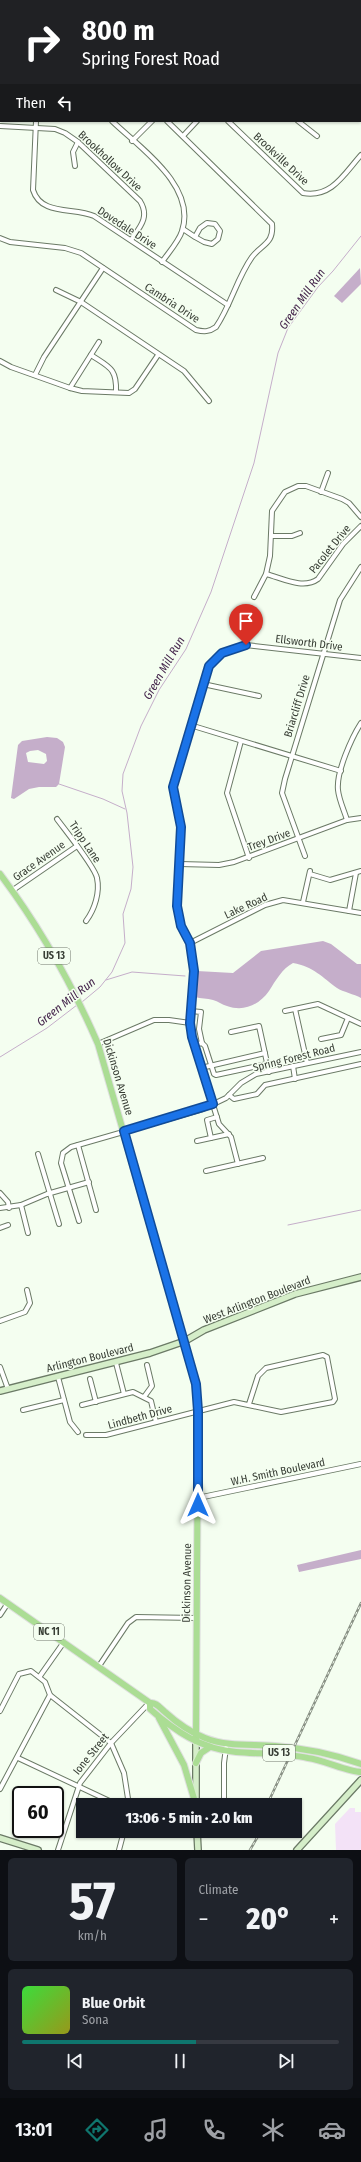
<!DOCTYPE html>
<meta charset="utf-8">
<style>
:root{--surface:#171b24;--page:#20242c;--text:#f1f3f6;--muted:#9ea1a6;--line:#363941;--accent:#0f766e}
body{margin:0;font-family:"Fira Sans Condensed",sans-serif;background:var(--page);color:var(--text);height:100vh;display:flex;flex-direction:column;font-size:15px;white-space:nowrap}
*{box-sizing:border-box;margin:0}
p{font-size:13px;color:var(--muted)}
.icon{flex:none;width:22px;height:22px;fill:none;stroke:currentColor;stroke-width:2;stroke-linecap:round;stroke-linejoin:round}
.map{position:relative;height:1850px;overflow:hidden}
.details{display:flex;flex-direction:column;gap:8px;padding:8px;background:#0d0f14;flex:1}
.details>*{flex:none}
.top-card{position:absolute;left:0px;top:0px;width:361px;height:122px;box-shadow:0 1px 3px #0004;background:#202124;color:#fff;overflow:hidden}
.speed{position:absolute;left:12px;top:1786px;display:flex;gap:8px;font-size:20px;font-weight:700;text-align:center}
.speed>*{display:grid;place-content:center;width:52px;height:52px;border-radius:50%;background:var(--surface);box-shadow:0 1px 3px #0004;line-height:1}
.speed .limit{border:2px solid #111;border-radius:6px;background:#fff;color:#111}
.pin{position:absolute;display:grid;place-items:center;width:34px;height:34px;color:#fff;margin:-41px -17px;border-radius:50% 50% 50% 0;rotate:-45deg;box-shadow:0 0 4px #0007}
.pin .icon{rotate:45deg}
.me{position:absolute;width:44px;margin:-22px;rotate:0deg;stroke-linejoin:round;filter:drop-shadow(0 0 3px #0008)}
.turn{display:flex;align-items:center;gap:14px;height:84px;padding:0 16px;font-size:18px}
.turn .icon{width:52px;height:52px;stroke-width:2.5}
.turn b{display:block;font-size:28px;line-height:34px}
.then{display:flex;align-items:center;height:38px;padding:0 16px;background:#0003;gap:8px;font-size:15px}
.big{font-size:30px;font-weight:800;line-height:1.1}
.details .tile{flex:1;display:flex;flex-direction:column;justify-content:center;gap:6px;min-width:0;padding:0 14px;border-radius:6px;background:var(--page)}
.details .dial{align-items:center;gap:0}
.dial b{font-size:52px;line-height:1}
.song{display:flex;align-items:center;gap:12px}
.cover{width:48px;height:48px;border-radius:6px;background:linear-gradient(135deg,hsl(120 70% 55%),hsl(60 70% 35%))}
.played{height:4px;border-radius:2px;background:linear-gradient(90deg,var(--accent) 55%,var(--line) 55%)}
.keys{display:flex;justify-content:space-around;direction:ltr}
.heat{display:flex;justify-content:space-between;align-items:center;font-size:22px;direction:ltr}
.details .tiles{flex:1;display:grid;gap:8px;grid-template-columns:1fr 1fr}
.tile:last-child{grid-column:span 2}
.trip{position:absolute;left:76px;top:1798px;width:226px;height:40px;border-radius:0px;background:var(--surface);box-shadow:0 1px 3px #0004;font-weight:800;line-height:40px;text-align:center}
.menu{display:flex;height:64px;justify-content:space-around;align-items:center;background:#090b0e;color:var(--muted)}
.menu .icon{width:28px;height:28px}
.menu .on{color:var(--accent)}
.menu b{font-size:18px;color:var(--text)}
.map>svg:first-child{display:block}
</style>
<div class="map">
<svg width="361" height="1850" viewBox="0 0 361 1850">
<rect width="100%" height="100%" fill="#f4fef0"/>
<polygon fill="#f3e2f7" points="350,1808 355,1808 355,1812 361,1812 361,1850 336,1850 335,1824"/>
<g fill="#c5aeca" fill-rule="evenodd">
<polygon points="360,268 361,284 342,303 334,296"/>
<path d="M47 737 57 738 63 742 65 747 59 784 56 787H39L29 789 14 799 11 798 18 745 22 741ZM30 751 38 750 46 754 47 761 44 764 28 762 26 753Z"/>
<path d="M323 941 331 944 357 964H361V998C354 994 343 992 337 988 322 977 314 967 293 963 282 969 276 980 269 991 259 1005 244 1012 227 1006 222 1005 218 1001 213 1000 207 998 201 999 195 997L197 971 233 973 261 951Z"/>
<polygon points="361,1550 361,1559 299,1572 297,1565"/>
</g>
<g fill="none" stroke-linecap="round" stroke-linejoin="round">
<g stroke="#c5aeca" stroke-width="1">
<polyline points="59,784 103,799 125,809"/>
<polyline points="106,980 132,972 185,976"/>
<polyline points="82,1002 100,987 112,972 125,943 123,914 131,889 133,867 127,813 122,791 123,774 141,726 159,690 186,649 211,592 254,463 278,353 288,328 318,287 333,271 361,236"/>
<polyline points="0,1057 47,1028 77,1005"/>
<polyline points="288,1225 361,1210"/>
</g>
<defs>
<g id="minor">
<polyline points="224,0 225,1"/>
<polyline points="289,0 290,1"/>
<polyline points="341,0 341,1"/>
<polyline points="133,1 134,0"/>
<polyline points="298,1 299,0"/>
<polyline points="360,8 361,7"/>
<polyline points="360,57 361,57"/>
<polyline points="0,93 1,78"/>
<path d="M36 121 33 190C41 216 74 207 94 216L228 305"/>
<path d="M112 121C140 148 197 186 182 231 179 241 169 252 162 262"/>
<path d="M228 121 303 193C332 198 344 174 361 155"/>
<polyline points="298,121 317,136"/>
<path d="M0 126 55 129 65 133 78 142 140 201C150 217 140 227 131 240"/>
<polyline points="183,136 197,121"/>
<polyline points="132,141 152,121"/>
<polyline points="75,166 73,152 78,142"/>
<polyline points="183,229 195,237 200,228 207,223 215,224 220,231 218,239 212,244 204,242 195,237"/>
<path d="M0 238 10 242 65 248 81 253 196 330C204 332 209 332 216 327 231 305 237 278 252 257 262 244 274 244 272 224L167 121"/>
<polyline points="56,290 81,302 184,371 209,401"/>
<path d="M91 355C109 367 117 368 116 392"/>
<polyline points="0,361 11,367 70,388 82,391 129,393 135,389 158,355"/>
<polyline points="35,375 44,357 103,268"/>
<polyline points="70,388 99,342"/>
<polyline points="321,492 328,473"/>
<polyline points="272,536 292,536 300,533"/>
<path d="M266 574C282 578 303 590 318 579L343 544 361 526"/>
<polyline points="254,597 266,574 270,556 272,511 285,492 298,486 306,486 342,499 349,503 361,517"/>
<polyline points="203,684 259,696"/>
<polyline points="190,725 341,771"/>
<polyline points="241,741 227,793 249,858"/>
<path d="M57 819C65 830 95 867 97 878 100 892 95 909 86 921"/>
<path d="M347 820C344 810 339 800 338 790 336 772 352 737 361 723"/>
<polyline points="305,856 282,793 285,779 340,600 361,567"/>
<polyline points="180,864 219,865 234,862 347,820 361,818"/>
<polyline points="310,874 330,880 361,871"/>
<polyline points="13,890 77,846"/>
<polyline points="303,902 310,871"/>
<polyline points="349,911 356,873"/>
<polyline points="190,943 265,905 283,900 361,913"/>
<polyline points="295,1009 307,1063"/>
<polyline points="191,1011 201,1012 199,1029 202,1043 194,1045"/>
<polyline points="285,1011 318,1004 361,1024"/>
<polyline points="231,1032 259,1026 269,1072"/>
<polyline points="321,1039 341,1035 348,1018"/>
<polyline points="202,1043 205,1046 214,1074 216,1075 267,1064"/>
<polyline points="98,1044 154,1020 169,1020 190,1023"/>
<polyline points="293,1066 295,1079"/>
<polyline points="201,1068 265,1053"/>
<polyline points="229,1095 234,1099 257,1094 265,1085 361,1064"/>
<polyline points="211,1138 207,1120 217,1117"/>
<polyline points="197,1141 229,1134"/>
<polyline points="78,1145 96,1210"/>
<polyline points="38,1154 59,1224"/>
<polyline points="238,1164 231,1137 219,1124 192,1037 190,1023 194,971 190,943 181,926 177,906 181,827 173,787 209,666 222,653 246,645 361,658"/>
<polyline points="206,1171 263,1158"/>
<polyline points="0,1193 8,1202 9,1208"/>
<polyline points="21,1205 28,1233"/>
<polyline points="0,1208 21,1205 47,1194 89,1182"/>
<polyline points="79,1221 61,1163 63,1153 71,1147 203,1109 226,1098 241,1083 256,1074 361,1052"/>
<polyline points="0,1228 8,1225"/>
<polyline points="0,1321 25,1312 30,1303 27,1290"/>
<polyline points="116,1363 124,1394"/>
<polyline points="0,1367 8,1389"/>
<polyline points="58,1377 70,1422 78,1432"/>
<polyline points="90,1379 96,1402"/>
<polyline points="144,1397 152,1386 147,1365"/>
<polyline points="82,1405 133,1392 151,1401 156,1422"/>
<polyline points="23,1410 64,1400"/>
<polyline points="86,1435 106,1435 234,1402 281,1412 333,1402 335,1399 327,1357 323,1355 266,1368 258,1376 249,1404"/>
<polyline points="0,1615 8,1603"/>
<polyline points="99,1666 128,1623 136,1617 196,1618"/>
<polyline points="40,1676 64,1642"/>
<polyline points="50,1695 111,1743 124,1773 129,1805"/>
<polyline points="0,1711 19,1674 31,1671 45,1682 50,1695 0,1789"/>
<polyline points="18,1758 118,1805"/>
<polyline points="224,1805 224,1763 226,1748"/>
<polyline points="58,1850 80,1783 111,1743 149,1703"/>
<polyline points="119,1850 124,1831"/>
</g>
<polyline id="tertiary" points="198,1498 361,1464"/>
<g id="secondary">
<polyline points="0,1391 150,1353 185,1341 204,1330 295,1294 361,1277"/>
<polyline points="196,1805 196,1741"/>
<polyline points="197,1831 198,1850"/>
<polyline points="0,1838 38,1850"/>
<polyline points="297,1850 361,1780"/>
</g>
<g id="primary">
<path d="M0 874C39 926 72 984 98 1044L196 1384 198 1411 196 1741"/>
<path d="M0 1598 150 1703C156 1702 160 1708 165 1712 177 1723 190 1732 205 1738 228 1747 251 1744 275 1746 304 1748 333 1754 361 1764"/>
<path d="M150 1703V1709C175 1731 201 1749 236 1752 260 1754 284 1753 308 1758 324 1760 348 1772 361 1772"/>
<polyline points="159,1718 184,1765 195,1802"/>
<polyline points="196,1763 201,1753 210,1747"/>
</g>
</defs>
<use href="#minor" stroke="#6b7a66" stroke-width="6"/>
<use href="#tertiary" stroke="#6b7a66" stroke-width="6"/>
<use href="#secondary" stroke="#6b7a66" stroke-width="8"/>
<use href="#primary" stroke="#dfe0df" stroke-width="8"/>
<use href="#minor" stroke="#fff" stroke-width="4"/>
<use href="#tertiary" stroke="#fff" stroke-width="4.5"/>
<use href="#secondary" stroke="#d5eec9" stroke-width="5.5"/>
<use href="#primary" stroke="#abdd94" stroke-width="6"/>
<defs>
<g id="rail">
<polyline points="267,1805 361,1603"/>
<polyline points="250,1850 261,1831"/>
</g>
</defs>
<use href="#rail" stroke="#889084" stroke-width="2.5"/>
<use href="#rail" stroke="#f4fef0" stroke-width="1" stroke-dasharray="3" stroke-linecap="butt"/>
</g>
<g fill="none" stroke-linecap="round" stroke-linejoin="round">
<defs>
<polyline id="route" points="198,1505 198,1411 196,1384 124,1131 213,1104 192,1037 190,1023 194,971 190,943 181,926 177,906 181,827 173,787 209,666 222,653 246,645"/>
</defs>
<use href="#route" stroke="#114b97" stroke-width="10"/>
<use href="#route" stroke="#1a73e8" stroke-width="7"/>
</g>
<g text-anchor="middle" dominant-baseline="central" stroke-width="3" stroke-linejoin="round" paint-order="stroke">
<g fill="#f4fef0" stroke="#70776c" stroke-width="1">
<rect x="38" y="948" width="32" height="16" rx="3"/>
<rect x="34" y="1624" width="30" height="16" rx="3"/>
<rect x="263" y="1745" width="32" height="16" rx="3"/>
</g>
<g font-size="10" font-weight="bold" fill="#373d34">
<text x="54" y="956">US 13</text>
<text x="49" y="1632">NC 11</text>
<text x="279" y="1753">US 13</text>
</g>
<g font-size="11" fill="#373d34" stroke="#f4fef0">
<text transform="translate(281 159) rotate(43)">Brookville Drive</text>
<text transform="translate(110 161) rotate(43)">Brookhollow Drive</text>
<text transform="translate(127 228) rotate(33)">Dovedale Drive</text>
<text transform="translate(172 303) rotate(33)">Cambria Drive</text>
<text transform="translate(330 549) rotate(-51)">Pacolet Drive</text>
<text transform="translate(309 643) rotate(7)">Ellsworth Drive</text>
<text transform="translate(297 706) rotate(-73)">Briarcliff Drive</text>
<text transform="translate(269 840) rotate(-20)">Trey Drive</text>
<text transform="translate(85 842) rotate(56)">Tripp Lane</text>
<text transform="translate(39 861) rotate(-35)">Grace Avenue</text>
<text transform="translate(246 906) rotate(-25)">Lake Road</text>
<text transform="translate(294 1058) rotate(-14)">Spring Forest Road</text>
<text transform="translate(118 1077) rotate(73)">Dickinson Avenue</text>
<text transform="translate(257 1300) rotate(-21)">West Arlington Boulevard</text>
<text transform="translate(90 1358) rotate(-14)">Arlington Boulevard</text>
<text transform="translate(140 1417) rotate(-15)">Lindbeth Drive</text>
<text transform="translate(278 1472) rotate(-12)">W.H. Smith Boulevard</text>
<text transform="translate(187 1583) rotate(-89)">Dickinson Avenue</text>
<text transform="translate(91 1754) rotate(-51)">Ione Street</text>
</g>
<g font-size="12" font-style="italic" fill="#45264c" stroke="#f4fef0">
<text transform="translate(302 299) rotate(-55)">Green Mill Run</text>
<text transform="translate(164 668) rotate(-60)">Green Mill Run</text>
<text transform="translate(66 1002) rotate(-38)">Green Mill Run</text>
</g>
</g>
</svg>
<div class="speed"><div class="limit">60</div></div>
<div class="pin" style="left:246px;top:645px;background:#d93025"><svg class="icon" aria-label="arrive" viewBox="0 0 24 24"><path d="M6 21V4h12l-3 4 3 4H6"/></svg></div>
<svg class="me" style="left:198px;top:1505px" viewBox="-20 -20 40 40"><path d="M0-17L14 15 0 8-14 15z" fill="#1a73e8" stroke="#fff" stroke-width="4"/></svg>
<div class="trip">13:06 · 5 min · 2.0 km</div>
<div class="top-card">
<div class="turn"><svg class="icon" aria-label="right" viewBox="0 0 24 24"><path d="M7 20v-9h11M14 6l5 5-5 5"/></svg><div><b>800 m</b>Spring Forest Road</div></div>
<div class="then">Then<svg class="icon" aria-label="left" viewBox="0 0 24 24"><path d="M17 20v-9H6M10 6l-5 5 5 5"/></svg></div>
</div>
</div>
<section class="details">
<div class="tiles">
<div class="tile dial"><b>57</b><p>km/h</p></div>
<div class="tile"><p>Climate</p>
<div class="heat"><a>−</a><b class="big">20°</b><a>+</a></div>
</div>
<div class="tile">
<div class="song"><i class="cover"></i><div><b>Blue Orbit</b><p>Sona</p></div></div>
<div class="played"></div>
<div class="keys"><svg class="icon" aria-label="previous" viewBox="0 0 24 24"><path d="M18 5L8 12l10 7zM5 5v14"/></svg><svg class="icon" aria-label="pause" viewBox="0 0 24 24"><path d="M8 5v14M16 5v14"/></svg><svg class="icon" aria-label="next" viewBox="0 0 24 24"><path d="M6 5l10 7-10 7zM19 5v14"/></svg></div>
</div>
</div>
</section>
<nav class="menu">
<b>13:01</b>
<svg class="icon on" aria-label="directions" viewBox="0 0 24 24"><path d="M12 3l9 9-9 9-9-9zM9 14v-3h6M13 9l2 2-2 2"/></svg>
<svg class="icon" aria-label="music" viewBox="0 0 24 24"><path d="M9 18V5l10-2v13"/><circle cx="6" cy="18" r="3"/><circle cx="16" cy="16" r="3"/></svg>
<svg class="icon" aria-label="phone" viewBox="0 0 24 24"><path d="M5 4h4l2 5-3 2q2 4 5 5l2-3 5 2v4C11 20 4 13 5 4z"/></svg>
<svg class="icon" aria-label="climate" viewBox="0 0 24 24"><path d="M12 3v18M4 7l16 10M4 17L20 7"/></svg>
<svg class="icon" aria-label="car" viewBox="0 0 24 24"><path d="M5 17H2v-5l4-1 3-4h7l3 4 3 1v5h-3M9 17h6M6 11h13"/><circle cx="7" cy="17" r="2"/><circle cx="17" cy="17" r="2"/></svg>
</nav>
